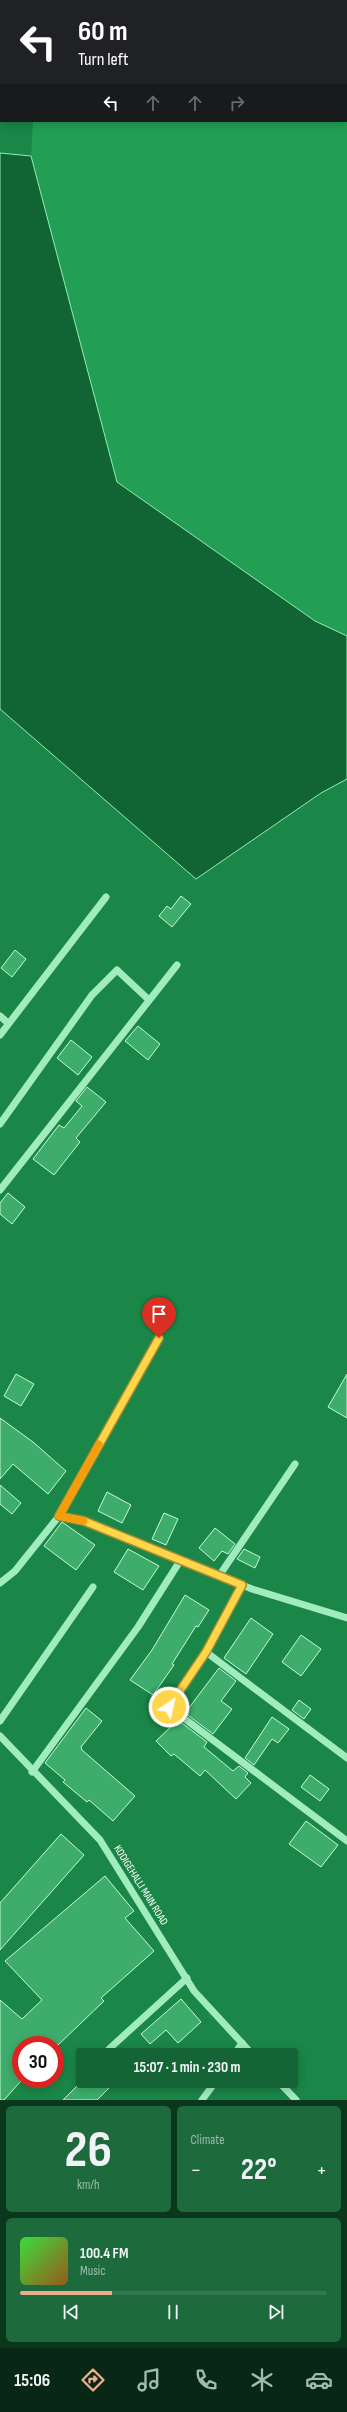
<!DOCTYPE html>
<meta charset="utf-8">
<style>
:root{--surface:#146435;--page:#1d6a3d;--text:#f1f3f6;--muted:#9dbdad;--line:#337850;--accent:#eead8d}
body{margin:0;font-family:"Sofia Sans Condensed",sans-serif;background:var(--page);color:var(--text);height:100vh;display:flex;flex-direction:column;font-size:15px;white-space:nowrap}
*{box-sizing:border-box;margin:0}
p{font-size:13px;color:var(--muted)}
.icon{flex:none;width:22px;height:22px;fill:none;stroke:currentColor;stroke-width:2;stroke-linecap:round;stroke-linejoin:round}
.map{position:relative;height:2100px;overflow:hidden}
.sheet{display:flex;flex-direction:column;gap:6px;padding:6px;background:#0b371d;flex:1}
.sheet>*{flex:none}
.banner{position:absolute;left:0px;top:0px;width:347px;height:122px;box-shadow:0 2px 10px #0003;background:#202124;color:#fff;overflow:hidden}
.speed{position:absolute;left:12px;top:2036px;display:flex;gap:8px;font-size:20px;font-weight:700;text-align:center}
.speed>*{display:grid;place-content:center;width:52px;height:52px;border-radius:50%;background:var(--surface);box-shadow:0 2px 10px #0003;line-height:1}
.speed .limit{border:6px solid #d22;background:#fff;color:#111}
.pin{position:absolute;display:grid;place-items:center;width:34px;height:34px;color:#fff;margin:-41px -17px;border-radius:50% 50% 50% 0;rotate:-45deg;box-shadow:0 0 4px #0007}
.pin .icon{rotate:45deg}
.me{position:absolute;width:44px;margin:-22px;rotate:34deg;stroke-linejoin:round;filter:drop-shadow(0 0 3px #0008)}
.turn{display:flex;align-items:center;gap:14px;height:84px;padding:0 12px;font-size:18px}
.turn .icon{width:52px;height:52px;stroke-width:2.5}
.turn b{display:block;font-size:28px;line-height:34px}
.lanes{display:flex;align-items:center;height:38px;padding:0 12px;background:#0003;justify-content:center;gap:20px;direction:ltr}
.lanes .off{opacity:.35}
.big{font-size:30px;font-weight:700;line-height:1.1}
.sheet .widget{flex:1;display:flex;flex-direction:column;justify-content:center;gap:6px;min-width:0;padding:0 14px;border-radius:6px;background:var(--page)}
.sheet .dial{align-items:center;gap:0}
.dial b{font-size:52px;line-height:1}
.song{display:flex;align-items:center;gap:12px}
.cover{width:48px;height:48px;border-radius:6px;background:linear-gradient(135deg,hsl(120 70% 55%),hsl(30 70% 35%))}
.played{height:4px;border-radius:2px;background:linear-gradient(90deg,var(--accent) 30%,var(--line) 30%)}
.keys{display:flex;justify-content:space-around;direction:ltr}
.heat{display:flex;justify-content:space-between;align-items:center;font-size:22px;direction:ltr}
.sheet .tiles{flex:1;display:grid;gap:6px;grid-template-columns:1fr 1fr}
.widget:last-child{grid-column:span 2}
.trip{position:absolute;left:76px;top:2048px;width:222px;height:40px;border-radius:4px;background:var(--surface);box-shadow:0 2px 10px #0003;font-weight:700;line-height:40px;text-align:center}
.tabs{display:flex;height:64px;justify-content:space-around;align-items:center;background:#082815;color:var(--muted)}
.tabs .icon{width:28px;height:28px}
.tabs .current{color:var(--accent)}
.tabs b{font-size:18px;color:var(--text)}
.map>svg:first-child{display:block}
</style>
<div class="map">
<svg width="347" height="2100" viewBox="0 0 347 2100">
<rect width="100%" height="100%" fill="#1a8647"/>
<polygon fill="#239f55" points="38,0 347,0 347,636 315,621 117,482 31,156 33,121 346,121 346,1"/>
<polygon fill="#116434" stroke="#94eeb7" points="0,153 31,156 117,482 315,621 347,636 347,779 321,793 196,879 0,709"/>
<g fill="#3ead6b" stroke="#c6f9da">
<polygon points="181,896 191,904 172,927 159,916 167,906 171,909"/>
<polygon points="15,950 26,959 12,977 1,968"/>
<polygon points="138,1026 160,1044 148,1060 125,1041"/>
<polygon points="71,1040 92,1057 78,1075 57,1058"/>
<polygon points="87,1087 106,1102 76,1138 80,1142 54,1175 33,1159 59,1125 64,1128 82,1106 76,1101"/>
<polygon points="8,1193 25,1207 12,1224 0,1214 0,1203"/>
<polygon points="16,1374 34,1384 21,1406 4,1396"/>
<polygon points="347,1374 347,1418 328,1407"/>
<polygon points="0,1418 33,1442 66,1471 48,1494 13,1464 0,1479"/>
<polygon points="0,1485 21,1503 12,1514 0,1504"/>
<polygon points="107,1492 131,1505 122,1523 98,1511"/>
<polygon points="164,1513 178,1519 166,1545 152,1539"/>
<polygon points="62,1522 95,1545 76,1570 44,1546"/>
<polygon points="215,1528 235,1544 228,1554 222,1551 214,1561 199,1548"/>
<polygon points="128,1549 159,1566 143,1590 114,1572"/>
<polygon points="244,1549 260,1557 255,1568 237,1559"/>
<polygon points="185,1595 209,1610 198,1627 196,1626 172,1664 174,1665 153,1695 130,1680 152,1650"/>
<polygon points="251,1618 273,1634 246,1674 224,1658"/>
<polygon points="301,1635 321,1649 301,1676 282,1662"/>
<polygon points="219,1668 236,1681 221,1701 232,1709 213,1734 185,1713"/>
<polygon points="299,1700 311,1709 304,1719 292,1710"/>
<polygon points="86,1708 102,1721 81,1747 82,1750 135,1796 113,1821 89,1800 87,1802 63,1782 65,1780 45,1763"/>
<polygon points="272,1717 289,1729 278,1743 272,1739 254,1765 245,1758"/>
<polygon points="178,1720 207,1742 204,1747 233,1771 239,1766 248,1773 245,1777 251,1783 236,1799 205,1770 200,1776 174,1754 171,1756 156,1741"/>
<polygon points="310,1775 329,1789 320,1801 301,1787"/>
<polygon points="306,1821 338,1845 321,1867 289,1844"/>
<polygon points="61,1834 84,1855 0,1950 0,1903"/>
<polygon points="105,1876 134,1911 125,1918 154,1951 101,1998 104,2001 58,2045 21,2045 21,2081 4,2100 0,2100 0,2000 22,2019 42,2000 5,1961"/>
<polygon points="181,1999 201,2022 178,2043 166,2030 150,2044 141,2034"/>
<polygon points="82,2081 116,2081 97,2100 63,2100"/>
</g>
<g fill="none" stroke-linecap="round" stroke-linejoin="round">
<g stroke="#a1ecbf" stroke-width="7">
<polyline points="0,1016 8,1023"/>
<polyline points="0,1035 106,897"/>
<polyline points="0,1124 92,995 117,970 149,1000"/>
<polyline points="0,1190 177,965"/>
<polyline points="59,1516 159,1338"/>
<polyline points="219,1576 295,1464"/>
<polyline points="0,1583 15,1571 59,1516 84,1521 252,1589 347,1618"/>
<polyline points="242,1585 206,1652 169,1707 347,1841"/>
<polyline points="206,1652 347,1758"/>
<polyline points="0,1721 93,1587"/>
<polyline points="0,1736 100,1840 194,1991 253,2055"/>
<polyline points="32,1772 138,1627 180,1561"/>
<polyline points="109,2049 187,1978"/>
<polyline points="234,2055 242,2043"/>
<polyline points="278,2081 296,2100"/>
<polyline points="202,2100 216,2081"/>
</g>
</g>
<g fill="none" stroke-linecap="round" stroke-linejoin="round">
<defs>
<polyline id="route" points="159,1338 59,1516 84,1521 242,1585 206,1652 169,1707"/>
</defs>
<use href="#route" stroke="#a68a30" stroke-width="10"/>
<use href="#route" stroke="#ffd54a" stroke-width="7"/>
<polyline stroke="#f59e0b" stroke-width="7" points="84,1521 59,1516 99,1444"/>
</g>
<g text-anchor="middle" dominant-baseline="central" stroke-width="4" stroke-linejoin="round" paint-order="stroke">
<g font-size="11" fill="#fff" stroke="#1a8647">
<text transform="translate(141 1885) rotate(58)">KODIGEHALLI MAIN ROAD</text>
</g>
</g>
</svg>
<div class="speed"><div class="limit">30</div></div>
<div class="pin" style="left:159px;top:1338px;background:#d93025"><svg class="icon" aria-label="arrive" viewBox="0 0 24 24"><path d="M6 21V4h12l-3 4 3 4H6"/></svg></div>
<svg class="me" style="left:169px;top:1707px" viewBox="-20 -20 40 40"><circle r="17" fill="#ffd54a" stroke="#fff" stroke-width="3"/><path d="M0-11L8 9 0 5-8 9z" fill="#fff"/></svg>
<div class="trip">15:07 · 1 min · 230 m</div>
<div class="banner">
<div class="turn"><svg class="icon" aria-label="left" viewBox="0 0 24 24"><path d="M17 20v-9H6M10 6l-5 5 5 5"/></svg><div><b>60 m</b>Turn left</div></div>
<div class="lanes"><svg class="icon" aria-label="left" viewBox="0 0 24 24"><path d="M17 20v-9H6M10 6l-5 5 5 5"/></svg><svg class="icon off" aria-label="ahead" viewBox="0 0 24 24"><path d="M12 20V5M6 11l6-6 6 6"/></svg><svg class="icon off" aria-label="ahead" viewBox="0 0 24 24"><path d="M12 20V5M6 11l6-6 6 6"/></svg><svg class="icon off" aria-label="right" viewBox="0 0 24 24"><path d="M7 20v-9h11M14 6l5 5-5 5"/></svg></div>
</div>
</div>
<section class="sheet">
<div class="tiles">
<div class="widget dial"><b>26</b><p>km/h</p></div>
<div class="widget"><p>Climate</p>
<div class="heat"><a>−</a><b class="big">22°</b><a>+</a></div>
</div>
<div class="widget">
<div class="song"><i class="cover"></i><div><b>100.4 FM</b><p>Music</p></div></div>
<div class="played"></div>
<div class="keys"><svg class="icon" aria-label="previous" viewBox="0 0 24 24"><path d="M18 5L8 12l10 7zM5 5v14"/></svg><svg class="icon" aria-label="pause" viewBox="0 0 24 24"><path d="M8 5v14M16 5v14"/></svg><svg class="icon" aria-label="next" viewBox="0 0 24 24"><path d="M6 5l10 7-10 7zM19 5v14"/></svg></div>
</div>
</div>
</section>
<nav class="tabs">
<b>15:06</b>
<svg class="icon current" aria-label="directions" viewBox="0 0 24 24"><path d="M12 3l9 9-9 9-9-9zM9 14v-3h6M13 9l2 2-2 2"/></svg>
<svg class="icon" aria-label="music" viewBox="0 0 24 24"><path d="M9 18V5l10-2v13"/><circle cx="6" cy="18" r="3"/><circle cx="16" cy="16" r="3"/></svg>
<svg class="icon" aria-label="phone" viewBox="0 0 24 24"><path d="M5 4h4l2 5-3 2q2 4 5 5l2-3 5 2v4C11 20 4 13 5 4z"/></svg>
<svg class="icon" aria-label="climate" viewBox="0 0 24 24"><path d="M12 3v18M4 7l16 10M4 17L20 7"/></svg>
<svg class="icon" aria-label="car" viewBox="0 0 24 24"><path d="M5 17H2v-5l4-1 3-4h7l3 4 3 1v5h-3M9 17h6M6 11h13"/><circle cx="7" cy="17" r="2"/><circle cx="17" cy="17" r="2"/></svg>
</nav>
